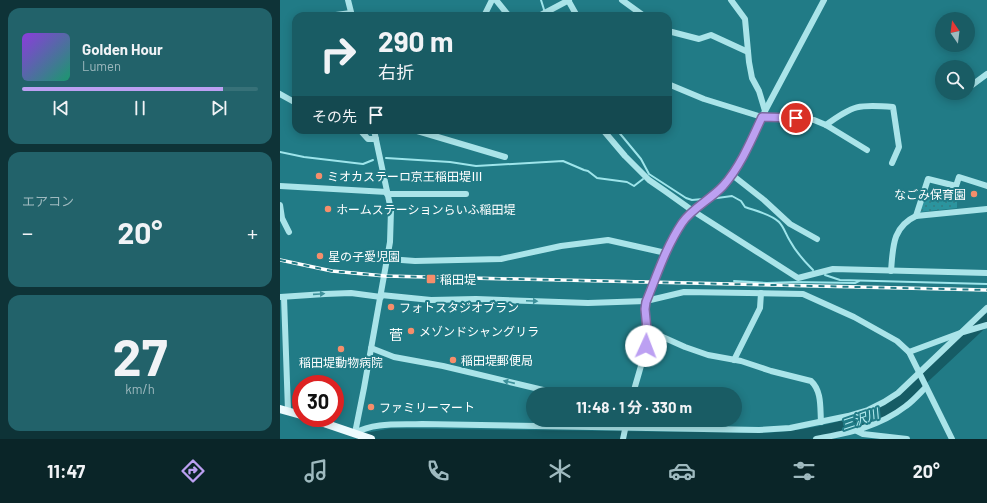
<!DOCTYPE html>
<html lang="ja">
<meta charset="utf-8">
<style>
:root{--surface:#195c64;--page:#22626a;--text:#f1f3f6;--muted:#9fbabf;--line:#377178;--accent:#bca0f2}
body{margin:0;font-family:Barlow,"Noto Sans JP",sans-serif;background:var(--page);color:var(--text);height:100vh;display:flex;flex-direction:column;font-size:15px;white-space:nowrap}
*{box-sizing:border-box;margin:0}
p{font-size:13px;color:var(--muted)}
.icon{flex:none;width:22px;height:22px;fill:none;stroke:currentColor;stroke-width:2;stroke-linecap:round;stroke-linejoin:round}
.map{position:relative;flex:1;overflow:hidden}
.details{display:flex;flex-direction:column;gap:8px;padding:8px;background:#0e3337;width:280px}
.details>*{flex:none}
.hud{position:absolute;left:12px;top:12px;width:380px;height:122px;border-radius:12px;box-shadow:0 2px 10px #0003;background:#195c64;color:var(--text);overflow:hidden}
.needle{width:26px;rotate:346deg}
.controls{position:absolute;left:655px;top:12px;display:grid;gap:8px}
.controls a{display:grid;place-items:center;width:40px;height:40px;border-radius:50%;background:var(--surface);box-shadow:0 2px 10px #0003;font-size:20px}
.speed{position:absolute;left:12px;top:375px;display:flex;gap:8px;font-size:20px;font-weight:700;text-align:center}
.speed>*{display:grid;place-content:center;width:52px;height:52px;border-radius:50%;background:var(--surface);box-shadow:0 2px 10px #0003;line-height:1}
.speed .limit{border:6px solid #d22;background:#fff;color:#111}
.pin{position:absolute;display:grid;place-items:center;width:34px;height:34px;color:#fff;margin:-17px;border:2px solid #fff;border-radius:50%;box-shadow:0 1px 4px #0007}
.me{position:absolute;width:44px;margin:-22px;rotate:2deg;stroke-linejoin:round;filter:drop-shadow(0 0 3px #0008)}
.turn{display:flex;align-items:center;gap:14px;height:84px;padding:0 20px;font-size:18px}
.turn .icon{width:52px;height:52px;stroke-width:2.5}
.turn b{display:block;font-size:28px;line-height:34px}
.then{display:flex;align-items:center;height:38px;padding:0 20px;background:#0003;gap:8px;font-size:15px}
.big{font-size:30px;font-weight:700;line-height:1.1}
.details .tile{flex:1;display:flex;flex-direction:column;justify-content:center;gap:6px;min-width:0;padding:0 14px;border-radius:12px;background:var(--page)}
.details .dial{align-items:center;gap:0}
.dial b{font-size:52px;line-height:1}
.song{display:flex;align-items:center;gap:12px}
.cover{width:48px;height:48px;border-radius:6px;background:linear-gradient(135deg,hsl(270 70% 55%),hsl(160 70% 35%))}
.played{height:4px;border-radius:2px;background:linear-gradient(90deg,var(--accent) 85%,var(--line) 85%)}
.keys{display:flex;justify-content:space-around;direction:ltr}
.heat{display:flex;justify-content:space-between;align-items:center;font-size:22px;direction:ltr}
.trip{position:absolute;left:246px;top:387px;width:216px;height:40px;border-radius:20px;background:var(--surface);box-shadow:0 2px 10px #0003;font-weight:700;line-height:40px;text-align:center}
.tabs{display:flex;height:64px;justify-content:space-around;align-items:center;background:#0a2528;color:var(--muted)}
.tabs .icon{width:28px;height:28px}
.tabs .on{color:var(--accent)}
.tabs b{font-size:18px;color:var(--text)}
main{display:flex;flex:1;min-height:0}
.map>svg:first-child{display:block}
</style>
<main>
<section class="details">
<div class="tile">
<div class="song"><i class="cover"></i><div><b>Golden Hour</b><p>Lumen</p></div></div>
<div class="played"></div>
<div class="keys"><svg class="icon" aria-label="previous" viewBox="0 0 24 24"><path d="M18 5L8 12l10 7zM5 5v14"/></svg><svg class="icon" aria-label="pause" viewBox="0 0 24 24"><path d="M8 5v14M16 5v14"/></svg><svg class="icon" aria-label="next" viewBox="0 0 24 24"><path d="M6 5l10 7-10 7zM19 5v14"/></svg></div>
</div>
<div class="tile"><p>エアコン</p>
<div class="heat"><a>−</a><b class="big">20°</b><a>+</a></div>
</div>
<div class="tile dial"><b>27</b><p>km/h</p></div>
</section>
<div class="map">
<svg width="707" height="439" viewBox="0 0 707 439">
<defs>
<pattern id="park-dots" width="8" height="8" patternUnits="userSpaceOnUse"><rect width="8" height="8" fill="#2b949e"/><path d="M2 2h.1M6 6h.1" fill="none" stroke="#377b81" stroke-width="1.8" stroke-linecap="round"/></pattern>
</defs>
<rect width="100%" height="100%" fill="#217b86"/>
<polygon fill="url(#park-dots)" points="646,191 677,199 677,208 639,212"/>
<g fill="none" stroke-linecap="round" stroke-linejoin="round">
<g stroke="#9ee5eb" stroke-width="2">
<polyline points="261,0 266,16"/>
<polyline points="337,130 361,159 369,174 406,198 412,200 423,199"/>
<polyline points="0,152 24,157 83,164 93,160"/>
<polyline points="106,158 170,162 196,166 283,161 304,170 308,171 317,178 347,182 354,186 363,179"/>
<path d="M430 199 452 196 461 201 465 207C476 211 491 214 499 222 504 227 506 235 510 241 516 252 524 261 533 270"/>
<polyline points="545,275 560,280 707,284"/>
<polyline points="454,281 487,283 516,282 575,283 579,281"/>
</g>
<path stroke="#165c65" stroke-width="11" d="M83 439 111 434H133L443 438C459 438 476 439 492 438 530 436 583 424 615 405L707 319"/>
<g stroke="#aae4e9" stroke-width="6">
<polyline points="68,0 72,16"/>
<polyline points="216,0 229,16"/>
<polyline points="288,0 297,16"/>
<polyline points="342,0 364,16"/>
<polyline points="451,0 465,19 469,62 472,78 479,91 485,111"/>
<polyline points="48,16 71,13"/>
<polyline points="204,16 212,0"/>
<polyline points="259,16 289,0"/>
<polyline points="388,31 419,39 431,35 468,52"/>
<polyline points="388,84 424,99 482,117 516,118 534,120 546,125 587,150"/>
<polyline points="688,88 707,74"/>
<polyline points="0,94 16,103"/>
<polyline points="671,95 680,93"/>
<path d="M546 125C573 105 579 104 613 107L619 147 612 163"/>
<polyline points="80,130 88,139 96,139"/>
<polyline points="134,130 225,157"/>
<polyline points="323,130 345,156 369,180 385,191 413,211 518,278 553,269 707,273"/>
<polyline points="451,174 484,200 510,224 537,239"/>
<polyline points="0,186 107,192"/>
<polyline points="107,194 186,194"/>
<polyline points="0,205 2,218 9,232"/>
<polyline points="636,216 648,179 676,186 679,177 707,186"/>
<polyline points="108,259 135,261 221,259 281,246 328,240 386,253"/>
<path d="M611 271C613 248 612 227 636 216L707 209"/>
<polyline points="101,295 151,300 196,299 308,303 366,301 404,292 523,294 574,317 617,341 629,352 672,439"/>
<polyline points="0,297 45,294 71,293 101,297"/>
<polyline points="4,297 8,411"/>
<path d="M367 330 405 347 428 355 461 361 491 371 531 381C542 391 540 408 541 422"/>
<polyline points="91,348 114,357 163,366 280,394"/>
<polyline points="629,352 683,332 707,325"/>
<polyline points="454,360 480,308 481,293"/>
<path d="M353 394C357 378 363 362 366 345 368 330 364 316 366 301L386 253 402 222 413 211 443 186 454 171 465 154 485 111 544 0"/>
<polyline points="577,431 583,434 627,439"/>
<path d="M75 433C94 422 120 425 142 424L479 430 510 428 568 416 588 410 604 402 618 393 639 373 707 308"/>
<polyline points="75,433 84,388 110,242 111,210 94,130"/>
<polyline points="343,439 347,420"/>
<path d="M536 439C568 433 599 427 626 406 633 401 639 394 646 387"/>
</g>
<g stroke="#edfbfe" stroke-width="8">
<polyline points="0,409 21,415"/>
<polyline points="29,418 91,439"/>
</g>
<defs>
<polyline id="rail" points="0,260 52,271 105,276 707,290"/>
</defs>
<use href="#rail" stroke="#fff" stroke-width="3.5"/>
<use href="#rail" stroke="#217b86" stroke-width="2" stroke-dasharray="6" stroke-linecap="butt"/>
</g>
<defs><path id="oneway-solid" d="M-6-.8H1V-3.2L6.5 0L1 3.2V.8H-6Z"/></defs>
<g fill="#3c909a">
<use href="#oneway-solid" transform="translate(39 294) rotate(-4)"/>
<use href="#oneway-solid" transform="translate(252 301) rotate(2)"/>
<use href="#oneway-solid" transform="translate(229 382) rotate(-167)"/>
</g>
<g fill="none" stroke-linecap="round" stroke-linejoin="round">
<defs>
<path id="route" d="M366 346 367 330 365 309 366 302C377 275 386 247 402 223 412 208 430 200 443 186 460 167 471 141 482 117L516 118"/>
</defs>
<use href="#route" stroke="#7a689d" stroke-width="10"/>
<use href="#route" stroke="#bca0f2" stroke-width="7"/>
</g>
<g fill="#f68e6b" stroke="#217b86" stroke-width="1.5">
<circle cx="39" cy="176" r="4"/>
<circle cx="694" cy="194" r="4"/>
<circle cx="48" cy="209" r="4"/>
<circle cx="40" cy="256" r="4"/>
<rect x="146" y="274" width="10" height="10" rx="2"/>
<circle cx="111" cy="307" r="4"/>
<circle cx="131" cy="331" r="4"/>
<circle cx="61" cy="349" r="4"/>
<circle cx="173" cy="360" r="4"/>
<circle cx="91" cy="407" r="4"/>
</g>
<g text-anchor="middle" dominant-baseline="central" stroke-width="4" stroke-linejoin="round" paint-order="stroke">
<g font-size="12" fill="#fff" stroke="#217b86" text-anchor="start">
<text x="47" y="176">ミオカステーロ京王稲田堤Ⅲ</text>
<text x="686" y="194" text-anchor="end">なごみ保育園</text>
<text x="56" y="209">ホームステーションらいふ稲田堤</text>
<text x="48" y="256">星の子愛児園</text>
<text x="160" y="279">稲田堤</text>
<text x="119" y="307">フォトスタジオブラン</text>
<text x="139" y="331">メゾンドシャングリラ</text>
<text x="181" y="360">稲田堤郵便局</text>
<text x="61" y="362" text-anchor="middle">稲田堤動物病院</text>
<text x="99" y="407">ファミリーマート</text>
</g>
<g font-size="13" font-style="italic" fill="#b5ecf1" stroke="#217b86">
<text transform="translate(580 419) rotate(-19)">三沢川</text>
</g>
<g font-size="14" fill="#fff" stroke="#217b86">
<text x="116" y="334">菅</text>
</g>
</g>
</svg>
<div class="controls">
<a><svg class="needle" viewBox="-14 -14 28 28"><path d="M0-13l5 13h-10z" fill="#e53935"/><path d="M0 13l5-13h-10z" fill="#9fbabf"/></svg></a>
<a><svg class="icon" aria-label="search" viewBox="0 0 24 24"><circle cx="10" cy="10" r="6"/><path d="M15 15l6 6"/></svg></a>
</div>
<div class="speed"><div class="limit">30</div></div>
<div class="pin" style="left:516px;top:118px;background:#d93025"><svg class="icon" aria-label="arrive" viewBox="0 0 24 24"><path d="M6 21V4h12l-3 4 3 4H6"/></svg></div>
<svg class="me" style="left:366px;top:346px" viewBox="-20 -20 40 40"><circle r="19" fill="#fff"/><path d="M0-13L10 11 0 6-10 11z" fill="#bca0f2"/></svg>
<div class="trip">11:48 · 1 分 · 330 m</div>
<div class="hud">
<div class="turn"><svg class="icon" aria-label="right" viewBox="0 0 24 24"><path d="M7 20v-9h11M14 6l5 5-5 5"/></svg><div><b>290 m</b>右折</div></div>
<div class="then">その先<svg class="icon" aria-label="arrive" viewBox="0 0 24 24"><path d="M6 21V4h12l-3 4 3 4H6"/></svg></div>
</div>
</div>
</main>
<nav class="tabs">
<b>11:47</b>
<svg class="icon on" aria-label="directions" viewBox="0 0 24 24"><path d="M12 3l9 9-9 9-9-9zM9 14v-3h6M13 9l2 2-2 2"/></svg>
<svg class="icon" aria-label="music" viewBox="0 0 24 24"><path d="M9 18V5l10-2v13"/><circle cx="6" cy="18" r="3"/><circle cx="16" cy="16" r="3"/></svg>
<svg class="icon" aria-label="phone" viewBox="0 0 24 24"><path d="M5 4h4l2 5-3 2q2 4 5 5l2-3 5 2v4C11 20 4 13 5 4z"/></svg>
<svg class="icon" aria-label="climate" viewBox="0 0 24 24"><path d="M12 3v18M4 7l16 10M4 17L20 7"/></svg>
<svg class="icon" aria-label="car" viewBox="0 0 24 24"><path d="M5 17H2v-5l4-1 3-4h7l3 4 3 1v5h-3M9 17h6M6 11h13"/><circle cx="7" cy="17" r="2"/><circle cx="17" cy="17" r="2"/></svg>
<svg class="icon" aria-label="filters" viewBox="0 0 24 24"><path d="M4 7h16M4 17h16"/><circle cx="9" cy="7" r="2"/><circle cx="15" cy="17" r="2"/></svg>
<b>20°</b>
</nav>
